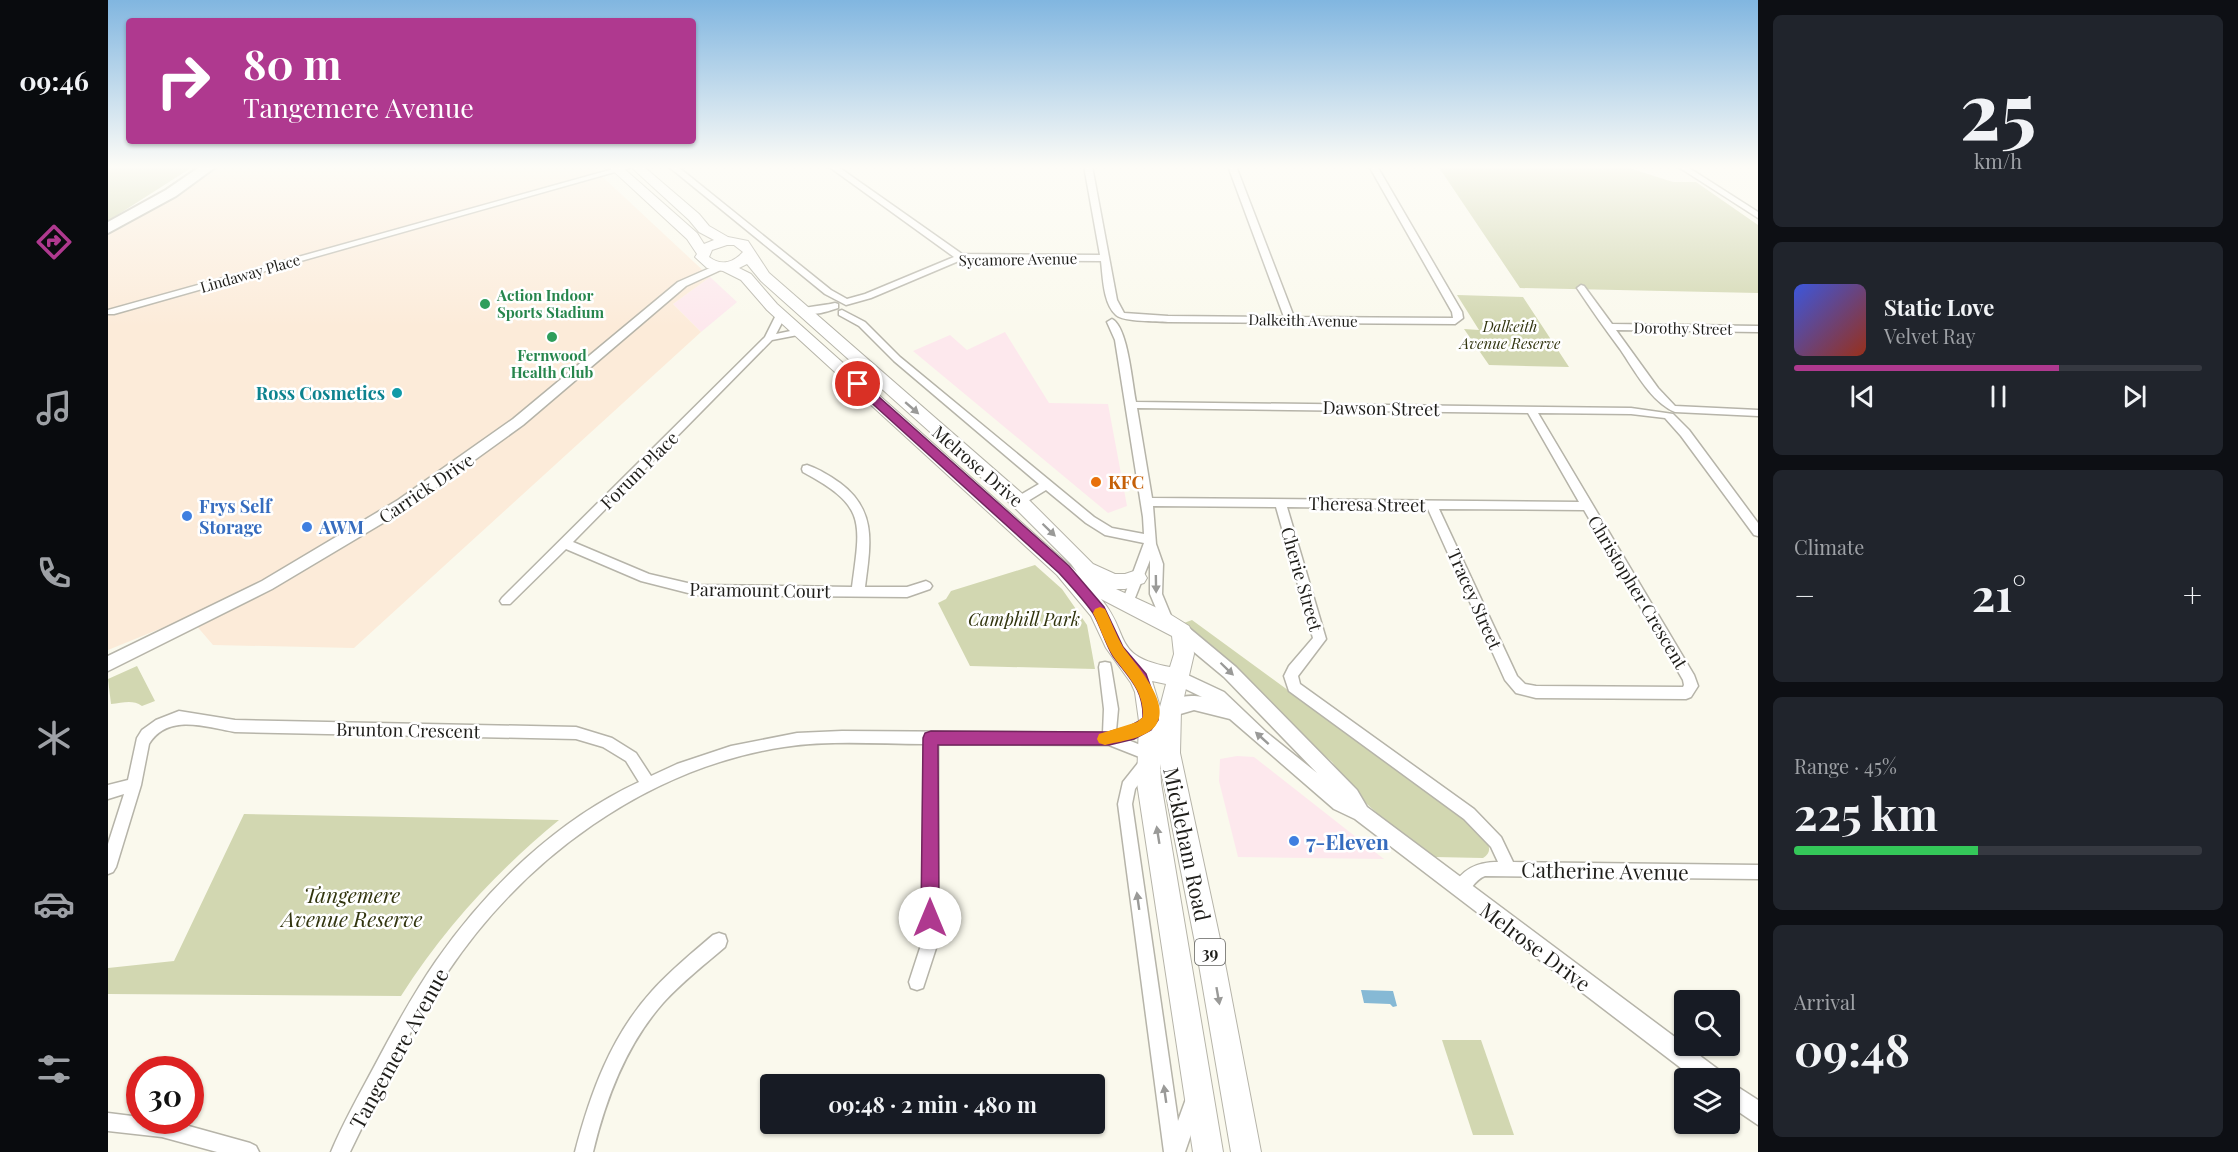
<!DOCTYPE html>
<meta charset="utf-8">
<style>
:root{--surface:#171b24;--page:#20242c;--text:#f1f3f6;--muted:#9ea1a6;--line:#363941;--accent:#af398f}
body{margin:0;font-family:"Playfair Display",serif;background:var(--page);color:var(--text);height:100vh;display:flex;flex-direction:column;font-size:22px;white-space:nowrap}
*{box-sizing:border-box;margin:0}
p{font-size:20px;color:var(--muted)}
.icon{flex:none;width:33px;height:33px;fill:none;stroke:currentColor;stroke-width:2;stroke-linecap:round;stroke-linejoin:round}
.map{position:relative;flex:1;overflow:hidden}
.drawer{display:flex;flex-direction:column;gap:15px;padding:15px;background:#0d0f14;width:480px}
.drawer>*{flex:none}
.hud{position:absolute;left:18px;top:18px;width:570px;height:126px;border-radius:6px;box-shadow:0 2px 4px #0004;background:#af398f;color:#fff;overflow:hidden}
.buttons{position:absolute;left:1566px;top:990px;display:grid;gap:12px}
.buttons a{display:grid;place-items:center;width:66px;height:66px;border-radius:6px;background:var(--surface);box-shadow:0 2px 4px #0004;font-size:30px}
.speed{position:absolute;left:18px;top:1056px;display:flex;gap:12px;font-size:30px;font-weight:700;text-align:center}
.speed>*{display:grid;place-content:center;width:78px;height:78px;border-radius:50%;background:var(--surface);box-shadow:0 2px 4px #0004;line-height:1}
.speed .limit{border:9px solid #d22;background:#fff;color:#111}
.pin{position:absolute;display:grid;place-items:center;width:51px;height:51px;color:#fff;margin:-26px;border:3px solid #fff;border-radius:50%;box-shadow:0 2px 6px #0007}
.me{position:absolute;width:66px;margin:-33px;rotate:0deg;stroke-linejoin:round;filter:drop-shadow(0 0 4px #0008)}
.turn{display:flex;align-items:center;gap:21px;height:126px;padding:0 18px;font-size:27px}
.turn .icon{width:78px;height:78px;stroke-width:2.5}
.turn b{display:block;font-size:42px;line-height:51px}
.big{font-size:45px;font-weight:700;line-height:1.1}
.drawer .tile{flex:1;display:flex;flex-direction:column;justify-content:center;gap:9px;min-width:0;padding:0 21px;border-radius:9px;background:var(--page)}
.drawer .dial{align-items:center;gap:0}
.dial b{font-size:78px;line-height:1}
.song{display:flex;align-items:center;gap:18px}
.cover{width:72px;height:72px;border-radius:9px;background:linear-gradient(135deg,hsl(230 70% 55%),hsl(10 70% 35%))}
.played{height:6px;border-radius:3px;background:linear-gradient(90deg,var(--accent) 65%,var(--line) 65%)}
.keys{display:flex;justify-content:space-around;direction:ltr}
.heat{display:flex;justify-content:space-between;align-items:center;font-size:33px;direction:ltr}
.charge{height:9px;border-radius:4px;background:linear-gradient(90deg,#34c759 45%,var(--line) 0)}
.trip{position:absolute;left:652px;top:1074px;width:345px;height:60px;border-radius:6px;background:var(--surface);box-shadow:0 2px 4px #0004;font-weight:700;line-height:60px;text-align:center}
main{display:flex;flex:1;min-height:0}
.tab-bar{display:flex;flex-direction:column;width:108px;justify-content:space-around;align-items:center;background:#090b0e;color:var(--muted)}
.tab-bar .icon{width:42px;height:42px}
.tab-bar .current{color:var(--accent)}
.tab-bar b{font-size:27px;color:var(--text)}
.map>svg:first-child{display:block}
</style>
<main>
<nav class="tab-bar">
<b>09:46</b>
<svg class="icon current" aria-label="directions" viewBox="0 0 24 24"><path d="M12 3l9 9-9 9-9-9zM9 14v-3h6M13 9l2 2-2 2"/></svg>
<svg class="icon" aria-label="music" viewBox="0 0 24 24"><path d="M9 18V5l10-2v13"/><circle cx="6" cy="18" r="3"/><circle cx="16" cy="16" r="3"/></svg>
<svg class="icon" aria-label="phone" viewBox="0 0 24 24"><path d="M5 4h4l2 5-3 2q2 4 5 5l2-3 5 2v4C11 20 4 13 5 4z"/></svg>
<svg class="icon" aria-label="climate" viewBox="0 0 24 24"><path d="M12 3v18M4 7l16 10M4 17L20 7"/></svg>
<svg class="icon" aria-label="car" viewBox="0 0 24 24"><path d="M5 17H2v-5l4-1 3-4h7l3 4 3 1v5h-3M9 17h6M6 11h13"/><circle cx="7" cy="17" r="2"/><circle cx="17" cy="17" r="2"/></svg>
<svg class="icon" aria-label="filters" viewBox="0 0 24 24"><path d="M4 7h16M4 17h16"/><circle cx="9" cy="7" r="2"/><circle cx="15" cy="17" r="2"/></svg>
</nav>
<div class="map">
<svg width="1650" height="1152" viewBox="0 0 1650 1152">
<rect width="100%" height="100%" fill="#faf9ed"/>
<g fill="#fde8ed">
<polygon points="602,277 629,302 593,332 565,304"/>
<polygon points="897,332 941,403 1000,404 1019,506 1000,513 805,351 842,335 859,350"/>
<polygon points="1129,756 1146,757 1276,859 1130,857 1111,781 1112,759"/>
</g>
<polygon fill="#fcebd9" points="110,166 483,166 602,277 565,304 593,332 246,648 105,645 81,617 0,650 0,234 19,225"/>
<g fill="#d2d7b1">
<polygon points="0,166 86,166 0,221"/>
<polygon points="1330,166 1515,166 1565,182 1588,182 1650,225 1650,293 1412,288"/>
<polygon points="1349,295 1415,297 1461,367 1381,365 1356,329 1371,330"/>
<polygon points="927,565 954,589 979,625 987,669 862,666 830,603 838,599 843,591"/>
<path d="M1084 620 1371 830C1377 839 1388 850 1375 858L1327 857 1279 822 1251 797 1224 762 1176 720 1076 623Z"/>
<path d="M29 666 47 701 34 706C24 699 15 703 3 704L0 679Z"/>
<path d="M136 814 451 820C389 871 337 927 293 996L0 994V968L66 961Z"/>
<polygon points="1334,1040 1373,1040 1406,1135 1365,1135"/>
</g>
<polygon fill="#86b9d5" points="1253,990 1285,991 1289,1006 1285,1007 1282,1004 1256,1003"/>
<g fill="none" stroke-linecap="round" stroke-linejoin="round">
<defs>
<g id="minor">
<polygon points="516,166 528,166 6,314 0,314 0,310"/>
<path d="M560 166H569L723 290 739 299 757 294 846 257 720 166H729L854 254 992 255 976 166H984L1009 300 1016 313 1060 316 1176 317 1120 166H1128L1186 317 1345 318 1344 312 1261 166H1269L1354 312 1355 318 1347 324 1060 322C1049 321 1015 322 1008 315 995 303 995 277 993 261L853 260 763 298 738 305 717 294Z"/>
<polygon points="1569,166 1578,166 1650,212 1650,218"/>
<path d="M1473 285 1476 286 1504 324 1650 326V332L1508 330 1550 388 1567 406 1650 410V416L1567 412C1543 402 1527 371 1512 349 1497 329 1483 309 1469 288Z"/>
<path d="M727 303 730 304V308C718 312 700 318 689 311 698 306 716 306 727 303Z"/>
<path d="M734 310 757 322 792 357 986 517 1004 528 1036 534 1035 517 1007 340 999 322 1004 319C1020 327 1024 384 1028 402L1523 408 1565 414 1581 430 1650 523V536L1646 535 1573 436 1557 418 1523 414 1430 413 1586 675 1590 686 1583 697 1578 699 1428 698 1408 693 1397 680 1320 509 1179 507 1218 639 1190 676 1192 684 1366 809 1393 837 1405 862 1650 865V879L1377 876C1366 880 1363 892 1352 897L1347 894 1344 889C1353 869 1369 862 1390 862L1383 847 1356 819 1181 691 1176 676 1181 666 1205 638 1168 507 1045 506 1048 544 1055 564 1054 594 1066 623 1064 627H1056L1042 594V560L1023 608H1015L1013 605 1036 543 997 535 978 523 938 490 915 504H907L905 501 907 498 931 484 786 361 751 326 731 315V311ZM1029 408 1420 413 1471 502 1044 498ZM1331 509 1476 510 1575 680 1576 685 1575 687 1428 686 1417 684 1409 676Z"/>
<path d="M673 312 678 315 668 334 692 329 697 332 695 334 664 340 465 542 541 574 588 585 744 587C753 520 758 506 695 472L694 469 695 466 699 465C711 469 722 476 732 483 770 511 762 546 757 587H799L818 581 822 583 824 586 822 589 799 597 588 595 533 581 458 549 402 604H394L392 601 394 598 657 337 668 315Z"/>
<path d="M997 662 1002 663 1003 667 1010 709 1008 731 1022 727 1042 715 1047 717 1049 721C1044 731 1030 737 1020 740L1045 750 1047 754 1044 759 1046 762 1027 789 1024 804 1070 1121 1079 1096 1085 1093 1091 1096 1094 1102 1077 1152H1056L1010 804 1015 782 1034 758 1001 745 830 744V942L815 988 809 990 803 988 801 982 814 942 816 744C770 744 722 740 676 747 538 768 415 859 339 973 301 1029 272 1091 242 1152H223C235 1123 251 1095 266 1067 285 1031 305 994 328 961 379 888 449 820 531 782L518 761 495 747 468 739 127 732C98 727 60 713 41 744L33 785 8 867 5 872 0 874V844L16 794 0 799V785L20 780 29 738 34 730 48 720 71 711 127 720 468 727 504 738 528 753 543 776 569 764 623 746 689 733 734 731 995 733 996 709 991 667 992 663Z"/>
<path d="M611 933 617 935 619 941 617 947C596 965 574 982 555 1003 518 1045 498 1098 485 1152H467C482 1094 503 1036 544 991 563 970 584 953 605 935Z"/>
<polygon points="0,1113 32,1117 32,1120 59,1120 142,1143 148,1146 151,1152 109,1152 54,1137 0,1131"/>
</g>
<g id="tertiary">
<polygon points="611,264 616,267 615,269 578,286 415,425 300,508 164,589 0,671 0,656 154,581 290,500 405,419 570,282"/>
<path d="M1074 626 1080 627 1128 667 1249 790 1259 807 1611 1070 1614 1078H1586L1247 819 1226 809 1122 719 1086 710 1062 717 1056 715 1054 710C1060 697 1081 694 1094 697L1063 682 1061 677 1063 672 1069 670 1116 692 1158 732 1209 773 1116 677 1068 637 1066 632 1068 627Z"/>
<polygon points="1622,1082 1650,1100 1650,1125 1622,1106"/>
</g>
<path id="primary" d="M500 166H513L589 233 596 244 606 240 591 232 581 220 522 166H535L591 214 601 226 620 237 640 241 661 273 917 496 985 564 1007 574H1017L1029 570 1036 573 1039 578 1036 583 1017 589H1008L1060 613 1081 626 1084 632 1086 654 1073 710 1072 753 1115 953 1153 1152H1123L1089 953 1052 764 1053 783 1115 1152H1085L1029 783 1031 721 1027 692 1023 683 998 648 983 616 949 575 659 310 633 280 615 271 599 268 587 257 589 254 579 239ZM619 245H626L635 252C625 263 613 266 601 257L604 250ZM639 264 653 281 905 506 963 564 969 572 669 304 643 274 631 268ZM993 599 1064 636 1066 654 1062 667C1003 656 1023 634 993 599ZM1044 681 1058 684 1052 707Z"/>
<polygon id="motorway" points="93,166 109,166 68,196 0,233 0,222 58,190"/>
</defs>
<use href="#minor" stroke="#b6b4a9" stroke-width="3"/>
<use href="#tertiary" stroke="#b6b4a9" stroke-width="3"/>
<use href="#primary" stroke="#b6b4a9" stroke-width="2"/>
<use href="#motorway" stroke="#b6b4a9" stroke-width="4"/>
<use href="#minor" fill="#fff" fill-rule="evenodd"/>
<use href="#tertiary" fill="#fff" fill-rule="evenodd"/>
<use href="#primary" fill="#fff" fill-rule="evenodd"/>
<use href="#motorway" fill="#fff" fill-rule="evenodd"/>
</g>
<defs><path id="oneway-solid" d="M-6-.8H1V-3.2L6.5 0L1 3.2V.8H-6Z" transform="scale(1.5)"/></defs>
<g fill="#9a9a98">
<use href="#oneway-solid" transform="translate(804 408) rotate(41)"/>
<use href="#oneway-solid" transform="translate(941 530) rotate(44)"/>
<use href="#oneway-solid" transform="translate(1048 584) rotate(89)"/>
<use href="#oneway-solid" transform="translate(1119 669) rotate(44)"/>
<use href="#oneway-solid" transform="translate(1154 738) rotate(-138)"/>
<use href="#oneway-solid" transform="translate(1050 835) rotate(-99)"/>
<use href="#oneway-solid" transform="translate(1030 901) rotate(-98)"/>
<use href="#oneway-solid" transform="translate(1110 996) rotate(80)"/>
<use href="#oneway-solid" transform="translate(1057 1094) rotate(-98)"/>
</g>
<linearGradient id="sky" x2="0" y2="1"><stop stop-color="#81b6e0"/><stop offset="0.51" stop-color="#fdfcf7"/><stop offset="1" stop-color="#fdfcf7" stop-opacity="0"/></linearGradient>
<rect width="1650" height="327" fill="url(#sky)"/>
<path fill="#af398f" stroke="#72255d" stroke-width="1.5" d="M750 381 754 382 961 566 996 607 1015 647 1038 674 1050 708V720L1043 730 1026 739 1001 745H830L831 918 828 924 822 927 816 924 813 918 815 738 817 733 823 731 1001 732C1013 728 1025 727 1035 718 1036 689 1020 677 1005 656 997 643 993 626 985 613 975 599 963 586 951 573L746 387V382Z"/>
<path fill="#f59e0b" d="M992 607 997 609C1003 621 1008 635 1015 647 1026 663 1064 702 1048 725 1038 739 1012 741 997 745L991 743 989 739 991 734 1029 722 1035 717C1036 690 1019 676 1005 656 997 643 992 627 985 613L987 609Z"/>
<g fill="#2e9e5b" stroke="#fff" stroke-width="2">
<circle cx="377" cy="304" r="6"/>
<circle cx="444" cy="337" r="6"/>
</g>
<circle fill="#0f9aa8" stroke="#fff" stroke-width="2" cx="289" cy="393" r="6"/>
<circle fill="#e8710a" stroke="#fff" stroke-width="2" cx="988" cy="482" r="6"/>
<g fill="#3f7fe0" stroke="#fff" stroke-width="2">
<circle cx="79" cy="516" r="6"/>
<circle cx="199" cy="527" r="6"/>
<circle cx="1186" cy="841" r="6"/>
</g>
<g text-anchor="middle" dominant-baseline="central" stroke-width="5" stroke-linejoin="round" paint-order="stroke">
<g font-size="15" fill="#1f1e1a" stroke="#fff">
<text transform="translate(910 259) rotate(-1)">Sycamore Avenue</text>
<text transform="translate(142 273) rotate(-16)">Lindaway Place</text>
<text transform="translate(1195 320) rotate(1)">Dalkeith Avenue</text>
<text transform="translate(1575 328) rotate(1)">Dorothy Street</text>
</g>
<g font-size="15" font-weight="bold" fill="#27864d" stroke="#fff" text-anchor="start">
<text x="389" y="295">Action Indoor<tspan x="389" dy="17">Sports Stadium</tspan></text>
<text x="444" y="355" text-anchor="middle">Fernwood<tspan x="444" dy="17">Health Club</tspan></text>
</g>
<g font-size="15" font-style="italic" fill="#31340e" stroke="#fff">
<text x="1402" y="326">Dalkeith<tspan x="1402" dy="17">Avenue Reserve</tspan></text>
</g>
<rect fill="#fff" stroke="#62625f" stroke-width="1.5" x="1087" y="939" width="30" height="26" rx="4.5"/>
<g font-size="16" font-weight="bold" fill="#1f1e1a">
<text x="1102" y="952">39</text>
</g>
<g font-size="18" font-weight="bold" fill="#0d838f" stroke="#fff" text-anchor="end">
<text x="277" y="393">Ross Cosmetics</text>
</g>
<g font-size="18" fill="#1f1e1a" stroke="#fff">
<text transform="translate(1273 408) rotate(1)">Dawson Street</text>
<text transform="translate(870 466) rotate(41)">Melrose Drive</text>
<text transform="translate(531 470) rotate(-45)">Forum Place</text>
<text transform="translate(318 488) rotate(-34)">Carrick Drive</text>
<text transform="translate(1259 504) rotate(1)">Theresa Street</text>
<text transform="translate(1194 579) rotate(74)">Cherie Street</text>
<text transform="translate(652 590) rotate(1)">Paramount Court</text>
<text transform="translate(1530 592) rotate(59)">Christopher Crescent</text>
<text transform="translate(1367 599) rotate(66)">Tracey Street</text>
<text transform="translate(300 730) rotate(1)">Brunton Crescent</text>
</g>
<g font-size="18" font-weight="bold" fill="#c56008" stroke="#fff" text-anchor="start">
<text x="1000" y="482">KFC</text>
</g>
<g font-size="18" font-weight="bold" fill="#366cbe" stroke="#fff" text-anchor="start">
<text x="91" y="506">Frys Self<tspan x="91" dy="21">Storage</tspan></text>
<text x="211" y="527">AWM</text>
</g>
<g font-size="18" font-style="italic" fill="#31340e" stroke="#fff">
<text x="916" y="619">Camphill Park</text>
</g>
<g font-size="21" font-weight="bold" fill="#366cbe" stroke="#fff" text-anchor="start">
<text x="1198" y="841">7-Eleven</text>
</g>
<g font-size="21" fill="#1f1e1a" stroke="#fff">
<text transform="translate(1080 844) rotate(78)">Mickleham Road</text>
<text transform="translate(1497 870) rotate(1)">Catherine Avenue</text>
<text transform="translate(1428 946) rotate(37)">Melrose Drive</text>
<text transform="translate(290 1048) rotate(-61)">Tangemere Avenue</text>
</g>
<g font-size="21" font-style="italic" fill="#31340e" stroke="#fff">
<text x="244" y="894">Tangemere<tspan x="244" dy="24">Avenue Reserve</tspan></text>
</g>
</g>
</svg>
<div class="buttons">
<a><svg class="icon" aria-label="search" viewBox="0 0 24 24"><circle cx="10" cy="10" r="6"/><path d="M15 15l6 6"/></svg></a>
<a><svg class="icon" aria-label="layers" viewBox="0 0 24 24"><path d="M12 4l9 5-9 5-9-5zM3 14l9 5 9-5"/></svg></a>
</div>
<div class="speed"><div class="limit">30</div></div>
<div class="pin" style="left:750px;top:384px;background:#d93025"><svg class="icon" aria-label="arrive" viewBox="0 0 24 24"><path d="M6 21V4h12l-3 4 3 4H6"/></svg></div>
<svg class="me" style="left:822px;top:918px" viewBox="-20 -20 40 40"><circle r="19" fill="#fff"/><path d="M0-13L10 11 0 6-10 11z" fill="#af398f"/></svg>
<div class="trip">09:48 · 2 min · 480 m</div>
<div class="hud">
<div class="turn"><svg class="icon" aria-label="right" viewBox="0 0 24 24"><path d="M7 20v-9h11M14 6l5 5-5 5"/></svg><div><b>80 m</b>Tangemere Avenue</div></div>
</div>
</div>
<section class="drawer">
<div class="tile dial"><b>25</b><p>km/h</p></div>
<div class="tile">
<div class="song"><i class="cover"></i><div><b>Static Love</b><p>Velvet Ray</p></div></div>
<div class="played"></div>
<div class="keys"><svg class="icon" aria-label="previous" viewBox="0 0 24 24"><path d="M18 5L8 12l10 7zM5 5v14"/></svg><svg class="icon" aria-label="pause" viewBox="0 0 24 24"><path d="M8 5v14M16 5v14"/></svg><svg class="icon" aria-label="next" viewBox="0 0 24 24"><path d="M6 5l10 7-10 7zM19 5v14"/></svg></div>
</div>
<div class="tile"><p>Climate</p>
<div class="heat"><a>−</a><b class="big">21°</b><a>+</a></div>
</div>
<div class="tile"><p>Range · 45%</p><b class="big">225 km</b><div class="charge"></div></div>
<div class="tile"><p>Arrival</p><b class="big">09:48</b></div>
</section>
</main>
